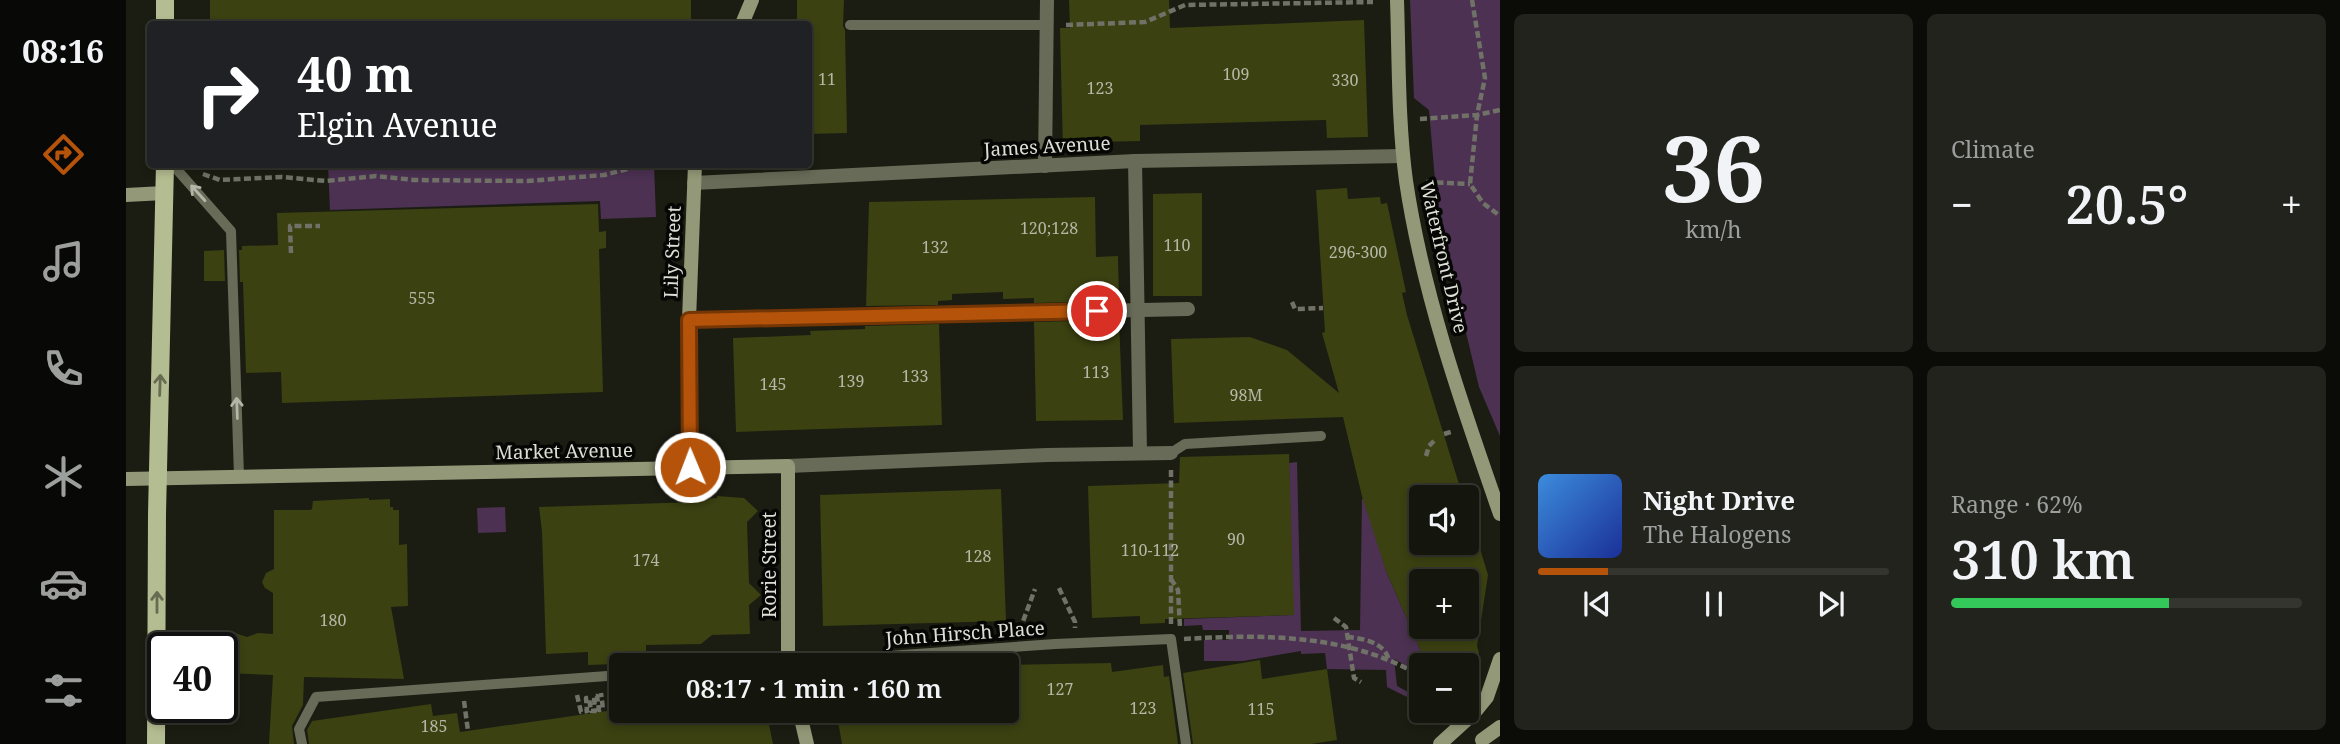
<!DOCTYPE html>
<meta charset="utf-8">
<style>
:root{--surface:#14160e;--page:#21231c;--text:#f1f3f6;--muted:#9d9f9e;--line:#33352e;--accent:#b45309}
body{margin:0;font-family:"Noto Serif",serif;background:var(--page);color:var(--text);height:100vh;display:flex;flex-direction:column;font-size:26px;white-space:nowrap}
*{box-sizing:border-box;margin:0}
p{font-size:23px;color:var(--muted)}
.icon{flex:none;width:38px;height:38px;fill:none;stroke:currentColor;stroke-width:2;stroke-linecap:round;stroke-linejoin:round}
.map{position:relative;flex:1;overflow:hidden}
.drawer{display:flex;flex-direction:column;gap:14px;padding:14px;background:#0b0c08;width:840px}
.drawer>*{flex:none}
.hud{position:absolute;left:21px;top:21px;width:665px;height:147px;border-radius:7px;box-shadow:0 4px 10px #0003,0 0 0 2px var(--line);background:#202124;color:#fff;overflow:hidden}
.controls{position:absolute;left:1283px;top:485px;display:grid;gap:14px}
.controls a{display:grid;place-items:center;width:70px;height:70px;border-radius:7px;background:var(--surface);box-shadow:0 4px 10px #0003,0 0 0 2px var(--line);font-size:35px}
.speed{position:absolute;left:21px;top:632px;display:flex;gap:14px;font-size:35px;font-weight:700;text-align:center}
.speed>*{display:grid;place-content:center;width:91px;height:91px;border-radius:50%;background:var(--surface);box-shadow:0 4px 10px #0003,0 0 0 2px var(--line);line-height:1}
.speed .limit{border:4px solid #111;border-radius:10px;background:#fff;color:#111}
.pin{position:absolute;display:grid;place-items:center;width:60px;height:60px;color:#fff;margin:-30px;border:4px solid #fff;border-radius:50%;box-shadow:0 2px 7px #0007}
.me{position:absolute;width:77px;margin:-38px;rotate:359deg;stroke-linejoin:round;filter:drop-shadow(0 0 5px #0008)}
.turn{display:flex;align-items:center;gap:24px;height:147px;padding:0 35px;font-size:32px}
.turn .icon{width:91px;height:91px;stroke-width:2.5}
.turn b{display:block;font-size:49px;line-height:60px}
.big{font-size:52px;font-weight:600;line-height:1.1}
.drawer .card{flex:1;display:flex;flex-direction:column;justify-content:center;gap:10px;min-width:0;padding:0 24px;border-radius:10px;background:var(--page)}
.drawer .dial{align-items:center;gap:0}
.dial b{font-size:91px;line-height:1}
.song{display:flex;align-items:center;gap:21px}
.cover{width:84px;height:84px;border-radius:10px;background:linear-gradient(135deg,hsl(210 70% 55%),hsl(230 70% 35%))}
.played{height:7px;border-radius:4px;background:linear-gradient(90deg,var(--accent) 20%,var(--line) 20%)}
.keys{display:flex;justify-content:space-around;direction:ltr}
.heat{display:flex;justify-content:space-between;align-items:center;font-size:38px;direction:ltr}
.charge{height:10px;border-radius:5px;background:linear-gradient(90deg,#34c759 62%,var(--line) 0)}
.drawer .tiles{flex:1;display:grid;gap:14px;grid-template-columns:repeat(2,1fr)}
.trip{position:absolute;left:483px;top:653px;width:410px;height:70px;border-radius:7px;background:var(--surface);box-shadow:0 4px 10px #0003,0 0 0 2px var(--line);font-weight:600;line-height:70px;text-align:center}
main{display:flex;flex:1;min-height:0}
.menu{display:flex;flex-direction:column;width:126px;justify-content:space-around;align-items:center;background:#080906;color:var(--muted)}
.menu .icon{width:49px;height:49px}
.menu .current{color:var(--accent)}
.menu b{font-size:32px;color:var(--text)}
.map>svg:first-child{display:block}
</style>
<main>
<nav class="menu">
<b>08:16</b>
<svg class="icon current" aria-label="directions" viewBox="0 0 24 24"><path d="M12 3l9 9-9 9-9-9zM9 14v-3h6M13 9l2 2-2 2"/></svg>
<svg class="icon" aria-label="music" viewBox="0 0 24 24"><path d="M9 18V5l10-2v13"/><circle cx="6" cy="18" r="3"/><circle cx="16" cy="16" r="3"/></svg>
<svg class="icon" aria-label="phone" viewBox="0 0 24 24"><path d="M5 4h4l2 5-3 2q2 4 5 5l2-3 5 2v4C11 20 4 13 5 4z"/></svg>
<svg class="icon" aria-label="climate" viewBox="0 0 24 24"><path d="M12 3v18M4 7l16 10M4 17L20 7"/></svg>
<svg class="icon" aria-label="car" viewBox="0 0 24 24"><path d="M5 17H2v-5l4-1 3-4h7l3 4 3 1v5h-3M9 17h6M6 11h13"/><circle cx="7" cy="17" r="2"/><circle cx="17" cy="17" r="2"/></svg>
<svg class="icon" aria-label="filters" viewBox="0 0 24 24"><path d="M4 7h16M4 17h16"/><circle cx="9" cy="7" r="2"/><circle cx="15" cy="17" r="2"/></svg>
</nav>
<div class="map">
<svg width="1374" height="744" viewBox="0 0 1374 744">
<rect width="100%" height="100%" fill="#1b1d12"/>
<g fill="#4c3152">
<polygon points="1284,0 1374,0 1374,436 1353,387 1312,215 1303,110 1288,98"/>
<polygon points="202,165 528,165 530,217 475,219 474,201 204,210"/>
<polygon points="1171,462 1175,631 1234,630 1236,499 1239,498 1260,571 1301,665 1295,665 1295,673 1268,659 1271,686 1295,699 1295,704 1261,687 1260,670 1201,669 1199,653 1175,654 1175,651 1117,661 1078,661 1078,640 1103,640 1103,630 1077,630 1076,625 1058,626 1058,619 1167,615 1163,463"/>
<polygon points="379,507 380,532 352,533 351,508"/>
</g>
<g fill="#3b4111" fill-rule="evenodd">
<rect x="84" y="0" width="481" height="24"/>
<polygon points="671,0 718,0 717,26 719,30 721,133 682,134 682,24 671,24"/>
<polygon points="943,0 1043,0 1044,28 1238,20 1242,137 1201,138 1200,120 1014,125 1014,141 969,142 969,149 937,150 934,28 944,28"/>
<path d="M1221 188 1222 199 1254 197 1255 204 1261 203 1280 292 1276 293 1281 315 1337 497H1295V542H1352L1362 575 1351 646 1353 653 1347 665H1301L1260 571 1236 496 1217 417 1048 423 1045 339 1124 337 1161 350 1213 393 1196 333 1199 332 1190 190ZM1295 581H1340V626H1295Z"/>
<polygon points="1076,193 1076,296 1027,296 1027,194"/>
<polygon points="969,197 970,257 992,256 993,301 908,303 908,298 877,299 877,292 826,294 826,300 812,301 812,305 740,306 743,202"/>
<polygon points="472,204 473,232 480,231 480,248 473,249 477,392 156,403 155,372 120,373 117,282 114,282 113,250 116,250 116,246 152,245 151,213"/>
<polygon points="98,250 99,281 78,281 78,251"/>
<polygon points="993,320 997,420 910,421 908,322"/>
<polygon points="813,324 816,425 610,432 607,338 685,335 684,331 739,329 739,326"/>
<polygon points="1163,454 1168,615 1039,619 1039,623 1014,624 1014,616 966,618 962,486 1053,483 1054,457"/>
<polygon points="875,489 880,621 697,626 694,495"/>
<polygon points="591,496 618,498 632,511 621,522 623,583 635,595 623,605 624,634 586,635 575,644 520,645 520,663 462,665 462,652 420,654 416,531 413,507 571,502 571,499 591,498"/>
<polygon points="243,498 243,500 264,499 264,507 267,507 267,510 273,510 273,545 281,544 282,606 265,607 278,679 178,677 177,705 166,726 168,744 143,744 147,675 96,673 96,635 109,633 121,637 132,633 147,634 147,593 139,588 136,582 140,573 148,569 148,510 184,510 186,509 187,501"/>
<polygon points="1134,660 1136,679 1201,669 1211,740 1185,744 1067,744 1057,673"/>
<polygon points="985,663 986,672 1037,665 1038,677 1043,676 1052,744 716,744 710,710 880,710 880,665"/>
<polygon points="305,704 307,716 331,713 334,732 495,709 495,710 640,710 647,744 183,744 181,730 186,721"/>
</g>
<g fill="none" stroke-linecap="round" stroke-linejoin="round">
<g stroke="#707268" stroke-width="4.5" stroke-dasharray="7 3.5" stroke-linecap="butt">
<polyline points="1346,0 1359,78 1351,115 1344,184 1357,203 1374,216"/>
<polyline points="940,25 1019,22 1059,5 1247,2"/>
<polyline points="1294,119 1351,115 1374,110"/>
<polyline points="77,174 94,180 156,177 200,181 250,176 288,180 401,181 478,175 521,164"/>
<polyline points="1300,182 1344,184"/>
<polyline points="165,253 164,226 194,226"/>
<polyline points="1166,302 1169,309 1197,308"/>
<polyline points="1318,434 1328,431"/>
<polyline points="1300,456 1303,446 1308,441"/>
<polyline points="1045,470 1045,626"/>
<polyline points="1045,579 1052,590 1054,628"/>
<polyline points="933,588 949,622 949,628"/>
<polyline points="1208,618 1220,627 1228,678 1235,682"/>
<polyline points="896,631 896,624 909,589"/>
<path d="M1221 637C1237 638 1260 643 1263 661"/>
<path d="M1058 639C1138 634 1223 634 1295 676"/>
<polyline points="451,695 455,712 461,711 460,698 463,698 465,711 469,711 468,696 471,696 473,710 477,709 475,693"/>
<polyline points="338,701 342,731"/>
</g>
<g stroke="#676b57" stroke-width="10">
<polyline points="724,25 921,25"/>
<polyline points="46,164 105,231 113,476"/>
<polyline points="1045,453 1059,444 1195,436"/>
<polyline points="636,665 929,644 1045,639 1060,744"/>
<polyline points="176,744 173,729 190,697 495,675"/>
</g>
<g stroke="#676b57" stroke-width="14">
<polyline points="1009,161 1014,452"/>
<polyline points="919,166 921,0"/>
<polyline points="568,183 1009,161 1277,156"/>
<polyline points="563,320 1062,309"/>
<polyline points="662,466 921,455 1045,453"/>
</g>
<g stroke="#939978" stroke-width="14">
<path d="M1271 0C1273 60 1272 121 1280 181 1297 295 1336 405 1374 514"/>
<polyline points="616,24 626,0"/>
<polyline points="0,195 38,193"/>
<polyline points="564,467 563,320 569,164"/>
<polyline points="0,479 662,466 662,665"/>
<polyline points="673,710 681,744"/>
<polyline points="1356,740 1374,727"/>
<polyline points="1314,744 1348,713 1361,697 1374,659"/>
</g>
<g stroke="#b4bc91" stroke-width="18">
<polyline points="39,0 39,24"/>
<polyline points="30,744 31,514 39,164"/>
</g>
</g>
<defs><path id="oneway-shaft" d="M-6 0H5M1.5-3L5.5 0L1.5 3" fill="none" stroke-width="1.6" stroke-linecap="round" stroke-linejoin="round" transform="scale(1.75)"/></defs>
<g stroke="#b4b6aa">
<use href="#oneway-shaft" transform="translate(72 193) rotate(-132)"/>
<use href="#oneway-shaft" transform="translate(111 408) rotate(-92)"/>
</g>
<g stroke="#666b52">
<use href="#oneway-shaft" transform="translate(34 385) rotate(-88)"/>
<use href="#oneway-shaft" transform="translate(31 602) rotate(-90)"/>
</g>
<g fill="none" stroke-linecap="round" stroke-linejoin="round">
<defs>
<polyline id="route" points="564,467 563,320 971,311"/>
</defs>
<use href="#route" stroke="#753606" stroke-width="18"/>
<use href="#route" stroke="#b45309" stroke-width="12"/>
</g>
<g text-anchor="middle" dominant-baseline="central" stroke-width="7" stroke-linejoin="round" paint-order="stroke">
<g font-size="16" fill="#b4b8a6">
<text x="1110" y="74">109</text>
<text x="701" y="79">11</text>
<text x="1219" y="80">330</text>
<text x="974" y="88">123</text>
<text x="923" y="228">120;128</text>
<text x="1051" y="245">110</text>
<text x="809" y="247">132</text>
<text x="1232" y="252">296-300</text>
<text x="296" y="298">555</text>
<text x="970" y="372">113</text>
<text x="789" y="376">133</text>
<text x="725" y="381">139</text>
<text x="647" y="384">145</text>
<text x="1120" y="395">98M</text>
<text x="1110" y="539">90</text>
<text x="1024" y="550">110-112</text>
<text x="852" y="556">128</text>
<text x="520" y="560">174</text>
<text x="207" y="620">180</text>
<text x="934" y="689">127</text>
<text x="1017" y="708">123</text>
<text x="1135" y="709">115</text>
<text x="308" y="726">185</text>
</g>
<g font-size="19" fill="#dddfd7" stroke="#060704">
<text transform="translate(921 146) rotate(-3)">James Avenue</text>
<text transform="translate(546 252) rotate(-88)">Lily Street</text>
<text transform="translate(1318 257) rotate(77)">Waterfront Drive</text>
<text transform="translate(438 451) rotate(-1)">Market Avenue</text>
<text transform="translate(643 565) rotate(-90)">Rorie Street</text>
<text transform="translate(839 633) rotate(-4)">John Hirsch Place</text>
</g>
</g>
</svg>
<div class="controls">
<a><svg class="icon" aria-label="sound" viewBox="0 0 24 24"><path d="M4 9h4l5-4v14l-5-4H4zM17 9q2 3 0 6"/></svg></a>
<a>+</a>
<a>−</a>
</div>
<div class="speed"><div class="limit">40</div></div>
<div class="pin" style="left:971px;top:311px;background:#d93025"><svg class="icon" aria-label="arrive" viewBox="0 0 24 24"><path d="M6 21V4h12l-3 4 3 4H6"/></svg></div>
<svg class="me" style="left:564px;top:467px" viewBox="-20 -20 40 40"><circle r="17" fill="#b45309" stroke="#fff" stroke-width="3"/><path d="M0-11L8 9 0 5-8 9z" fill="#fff"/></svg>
<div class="trip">08:17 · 1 min · 160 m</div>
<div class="hud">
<div class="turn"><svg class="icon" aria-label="right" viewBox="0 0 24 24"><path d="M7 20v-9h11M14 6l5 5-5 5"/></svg><div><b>40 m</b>Elgin Avenue</div></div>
</div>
</div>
<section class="drawer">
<div class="tiles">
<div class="card dial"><b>36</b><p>km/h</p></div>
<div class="card"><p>Climate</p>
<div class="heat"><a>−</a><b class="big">20.5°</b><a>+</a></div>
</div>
<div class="card">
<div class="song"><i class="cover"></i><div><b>Night Drive</b><p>The Halogens</p></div></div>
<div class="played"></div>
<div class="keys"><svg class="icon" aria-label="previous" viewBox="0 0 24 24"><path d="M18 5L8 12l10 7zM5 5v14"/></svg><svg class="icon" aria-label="pause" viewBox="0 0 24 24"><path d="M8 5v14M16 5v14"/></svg><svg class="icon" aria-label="next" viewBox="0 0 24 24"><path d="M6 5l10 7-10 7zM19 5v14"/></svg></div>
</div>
<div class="card"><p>Range · 62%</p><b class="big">310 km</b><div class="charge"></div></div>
</div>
</section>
</main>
